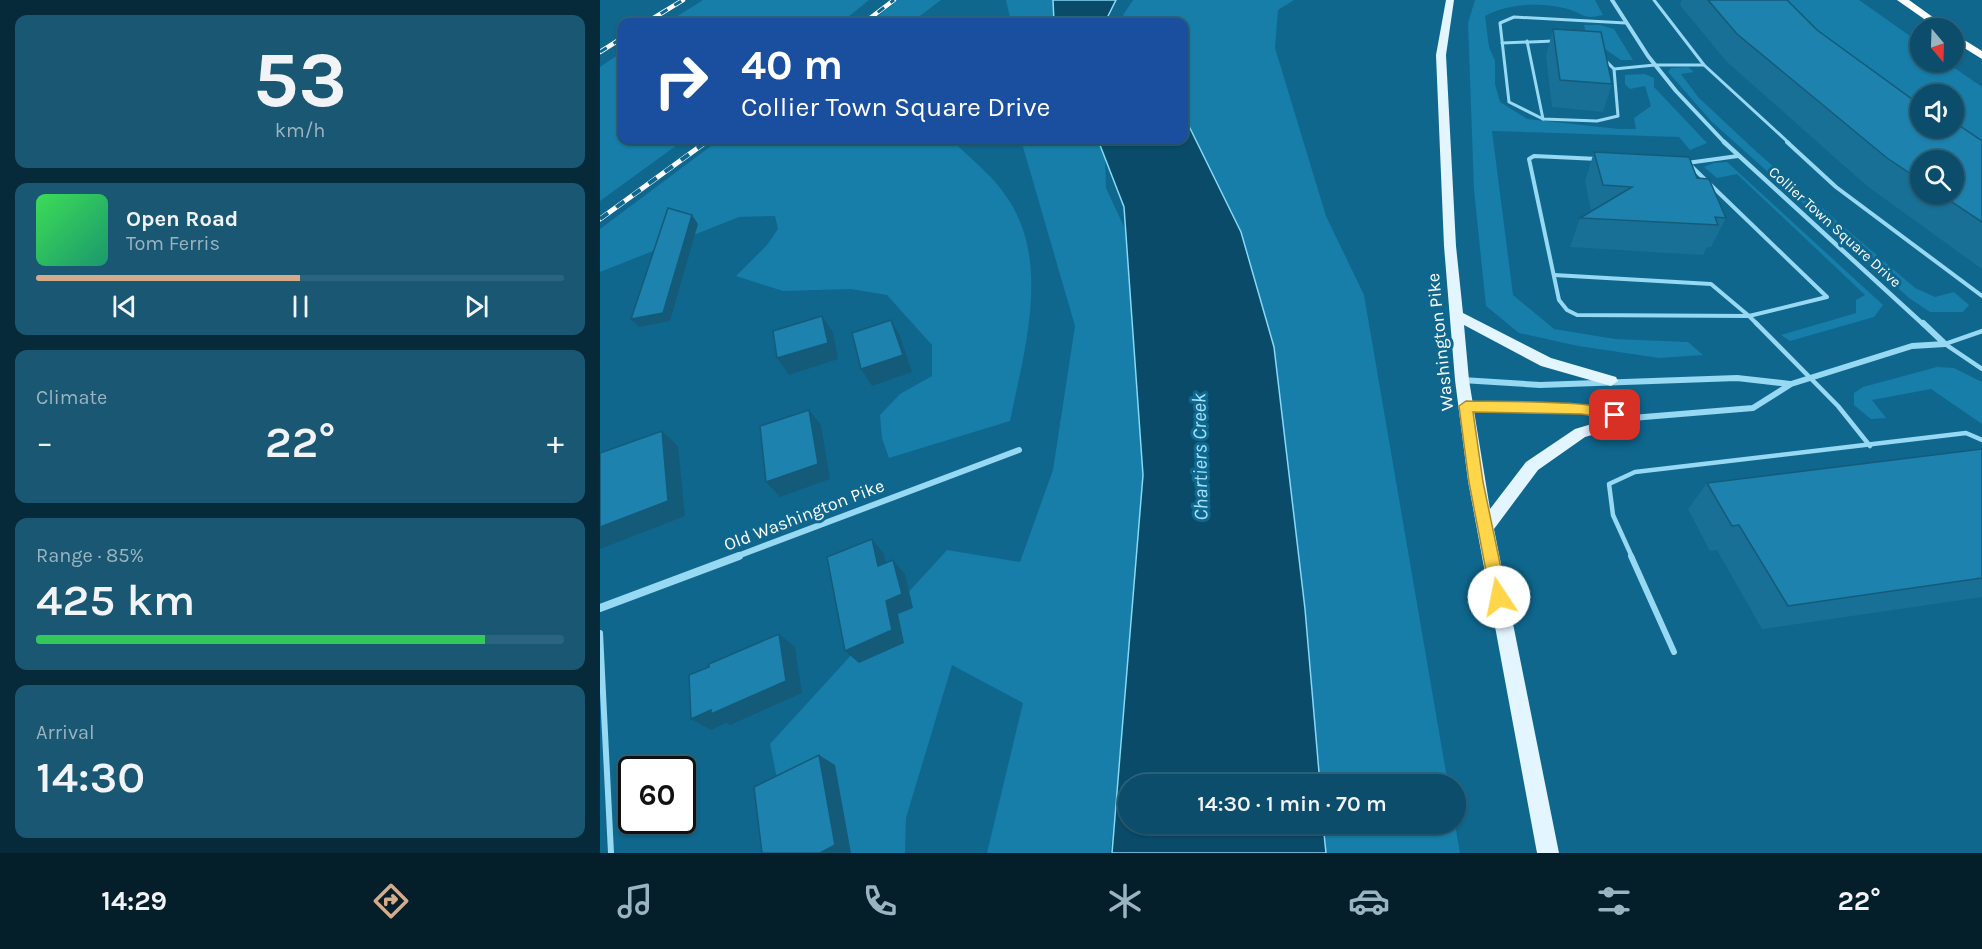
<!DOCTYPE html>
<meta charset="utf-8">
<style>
:root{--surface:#0b4d6a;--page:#195772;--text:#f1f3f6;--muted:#9ab4c1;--line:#2b647e;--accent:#d6ab8b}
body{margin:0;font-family:Karla,sans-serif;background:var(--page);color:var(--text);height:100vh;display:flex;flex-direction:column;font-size:22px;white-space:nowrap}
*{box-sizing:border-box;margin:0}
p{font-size:20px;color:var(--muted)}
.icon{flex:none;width:33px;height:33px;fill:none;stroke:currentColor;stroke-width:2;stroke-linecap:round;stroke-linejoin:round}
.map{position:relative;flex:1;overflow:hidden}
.drawer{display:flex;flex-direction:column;gap:15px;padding:15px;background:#062a3a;width:600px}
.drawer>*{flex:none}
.banner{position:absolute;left:18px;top:18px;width:570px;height:126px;border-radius:12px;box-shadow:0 2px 4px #0004,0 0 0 2px var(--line);background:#1a4fa0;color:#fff;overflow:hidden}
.needle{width:39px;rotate:161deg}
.controls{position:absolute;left:1310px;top:18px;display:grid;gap:12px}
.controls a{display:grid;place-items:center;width:54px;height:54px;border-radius:50%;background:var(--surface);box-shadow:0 2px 4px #0004,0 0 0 2px var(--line);font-size:30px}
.speed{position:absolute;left:18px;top:756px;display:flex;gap:12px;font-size:30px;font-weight:700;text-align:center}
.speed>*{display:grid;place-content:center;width:78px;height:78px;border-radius:50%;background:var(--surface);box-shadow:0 2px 4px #0004,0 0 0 2px var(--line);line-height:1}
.speed .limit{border:3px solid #111;border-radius:9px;background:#fff;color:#111}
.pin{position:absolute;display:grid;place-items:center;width:51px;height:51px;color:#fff;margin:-26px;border-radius:12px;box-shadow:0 3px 9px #0006}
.me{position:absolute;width:66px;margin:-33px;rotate:349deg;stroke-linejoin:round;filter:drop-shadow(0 0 4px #0008)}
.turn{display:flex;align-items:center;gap:21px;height:126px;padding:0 24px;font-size:27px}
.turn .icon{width:78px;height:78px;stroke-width:2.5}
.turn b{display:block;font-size:42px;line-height:51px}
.big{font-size:45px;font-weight:600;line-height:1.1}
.drawer .widget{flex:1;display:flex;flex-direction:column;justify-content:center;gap:9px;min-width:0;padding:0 21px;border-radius:12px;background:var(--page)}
.drawer .dial{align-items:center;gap:0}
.dial b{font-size:78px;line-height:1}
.song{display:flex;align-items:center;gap:18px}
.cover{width:72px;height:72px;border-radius:9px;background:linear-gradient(135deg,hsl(130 70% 55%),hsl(160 70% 35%))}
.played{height:6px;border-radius:3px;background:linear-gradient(90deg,var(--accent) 50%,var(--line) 50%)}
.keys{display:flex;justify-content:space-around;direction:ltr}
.heat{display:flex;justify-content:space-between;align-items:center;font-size:33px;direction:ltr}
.charge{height:9px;border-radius:4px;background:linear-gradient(90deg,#34c759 85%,var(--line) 0)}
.trip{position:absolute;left:518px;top:774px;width:348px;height:60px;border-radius:30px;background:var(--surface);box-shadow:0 2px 4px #0004,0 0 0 2px var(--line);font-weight:600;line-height:60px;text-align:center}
.dock{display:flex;height:96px;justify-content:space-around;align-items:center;background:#041f2a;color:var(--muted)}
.dock .icon{width:42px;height:42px}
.dock .selected{color:var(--accent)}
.dock b{font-size:27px;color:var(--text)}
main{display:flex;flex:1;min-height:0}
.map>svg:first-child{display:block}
</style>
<main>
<section class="drawer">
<div class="widget dial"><b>53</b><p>km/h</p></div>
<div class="widget">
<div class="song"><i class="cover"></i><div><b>Open Road</b><p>Tom Ferris</p></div></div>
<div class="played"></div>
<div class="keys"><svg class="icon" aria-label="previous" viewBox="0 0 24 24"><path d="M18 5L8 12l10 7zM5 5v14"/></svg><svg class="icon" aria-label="pause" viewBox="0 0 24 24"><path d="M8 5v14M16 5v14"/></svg><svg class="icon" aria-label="next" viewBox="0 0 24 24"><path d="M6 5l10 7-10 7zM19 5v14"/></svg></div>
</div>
<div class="widget"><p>Climate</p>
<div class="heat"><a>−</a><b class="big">22°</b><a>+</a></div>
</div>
<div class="widget"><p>Range · 85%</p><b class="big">425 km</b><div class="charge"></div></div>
<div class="widget"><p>Arrival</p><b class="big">14:30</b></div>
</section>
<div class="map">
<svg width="1382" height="853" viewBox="0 0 1382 853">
<rect width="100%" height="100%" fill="#0f678e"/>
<g fill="#177da9">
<polygon points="103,0 269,0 242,22 68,22"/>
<polygon points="298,0 341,0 312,22 271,22"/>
<polygon points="406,0 453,0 454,22 411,22"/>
<polygon points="533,0 694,0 678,10 675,48 726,216 764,295 848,784 720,784 705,609 674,347 641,232 584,116 584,22 528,22 523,15"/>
<path d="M875 0H995L1003 15C983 20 984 14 968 9 942 2 908 3 885 16L889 47 895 61V84L900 102 927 119 1019 129H1036L1034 118 1051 106 1045 86 1030 89 1025 84V75L1045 74 1054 78V87L1107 143 1090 150 1079 137 892 131 913 295 954 329 1015 339 1088 342 1103 355 1059 358 978 346 919 333 886 306 874 190 868 23Z"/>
<polygon points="1176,0 1259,0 1320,43 1320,62 1346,62 1382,87 1382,153 1353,128 1353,94 1320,94 1320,112"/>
<polygon points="984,25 1000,25 1014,29 1033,60 1021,60 987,37"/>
<polygon points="22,52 22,140 84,140 0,201 0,67"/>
<polygon points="1088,67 1094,72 1081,74 1098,97 1159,154 1315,288 1335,297 1354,292 1369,305 1363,312 1330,312 1309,298 1112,122 1068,72 1071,68"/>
<path d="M119 140H166L160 146 178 140H352C370 159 394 176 408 199 451 263 424 352 410 421L289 458 282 438 280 415 300 394 332 376V345L287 295 251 289 183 291 136 276 167 245 178 229 175 216 139 217 0 272V229Z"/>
<polygon points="421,140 498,140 505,157 506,188 525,229 543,475 514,821 510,853 387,853 423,703 352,665 306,818 305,853 192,853 170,744 347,550 420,562 453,470 475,326"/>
<polygon points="1127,162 1283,305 1274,317 1190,341 1181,335 1256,313 1256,300 1265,295 1137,174 1117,178 1104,167 1114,163"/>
<polygon points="1337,367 1354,368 1382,382 1382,424 1331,389 1272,400 1286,418 1271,419 1254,405 1254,393 1263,387"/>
<polygon points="723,824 855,824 860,853 726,853"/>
</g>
<g fill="#094b69" stroke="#89d8f7" stroke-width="1.5">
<polygon points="453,0 516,0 505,22 454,22"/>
<polygon points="584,116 641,232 674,347 705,609 720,784 528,784 528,824 723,824 726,853 512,853 543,475 524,207 498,140 584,140"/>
</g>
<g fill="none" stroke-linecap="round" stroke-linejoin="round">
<g stroke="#97d8f3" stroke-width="3">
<polyline points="1054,0 1104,65 1189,143"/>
<polyline points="927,41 943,119"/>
<polyline points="902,43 954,41"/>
<polyline points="1004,59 1014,69 1018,116 997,121 943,119 909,102 900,23 914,17 1026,23"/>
<polyline points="1014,69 1055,65 1104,65"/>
</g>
<g stroke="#97d8f3" stroke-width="4">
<polyline points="1187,142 1236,187 1382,296"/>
<polyline points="998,159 934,156 929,159 959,300 967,310 977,315 1149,316 1158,325"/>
<polyline points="1087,163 1138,156"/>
<polyline points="954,275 1111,284 1149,316 1227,297 1090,165"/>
</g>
<g stroke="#97d8f3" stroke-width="4.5">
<polyline points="1156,323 1238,406 1270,446"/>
<polyline points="1345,344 1382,369"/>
<polyline points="1345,344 1382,331"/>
<polyline points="1032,557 1013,515 1009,484 1035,472 1366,433 1382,440"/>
</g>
<g stroke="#97d8f3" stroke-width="6">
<polyline points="1031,556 1074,652"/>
<polyline points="0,633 11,853"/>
</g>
<polyline stroke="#97d8f3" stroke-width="4" points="1012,0 1048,56 1076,91 1125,143"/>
<polyline stroke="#97d8f3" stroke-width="4.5" points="1124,142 1324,325"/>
<g stroke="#97d8f3" stroke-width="6">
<polyline points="862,380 940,385 1137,378 1190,384"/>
<polyline points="866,406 983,409 1032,418 1153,408 1191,384 1312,346 1345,344 1323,323"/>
<polyline points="135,557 419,450"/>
</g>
<polyline stroke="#97d8f3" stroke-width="8" points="0,608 139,556"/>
<polygon fill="#e3f5ff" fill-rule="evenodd" points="846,0 854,0 846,55 856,246 863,313 951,358 1016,377 1018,381 1011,386 941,366 864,325 869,380 890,509 926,462 975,429 1032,412 1037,414 1039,418 1037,422 985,437 938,470 894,529 959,853 937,853 868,481 855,380 844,246 836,55"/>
<g fill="#fff" fill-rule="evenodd">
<polygon points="1297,0 1309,0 1348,28 1337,28"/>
<polygon points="1353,33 1382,51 1382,59 1353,41"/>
</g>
<defs>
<g id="rail-far1">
<polyline points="47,22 83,0"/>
<polyline points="265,22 294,0"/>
<polyline points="0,52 22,38"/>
<polyline points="104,143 108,140"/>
</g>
<polyline id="rail" points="0,219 106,142"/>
</defs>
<use href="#rail-far1" stroke="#fff" stroke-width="4.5"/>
<use href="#rail" stroke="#fff" stroke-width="5"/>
<use href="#rail-far1" stroke="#0f678e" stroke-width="3" stroke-dasharray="8" stroke-linecap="butt"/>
<use href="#rail" stroke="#0f678e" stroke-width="4" stroke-dasharray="10" stroke-linecap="butt"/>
</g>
<g fill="#197096" fill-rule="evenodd">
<path d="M1082 0H1187L1320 128 1382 141V269L1267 186 1126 61 1080 5ZM1320 160 1353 194H1320Z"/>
<polygon points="953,29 1012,84 1003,112 952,107 946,56"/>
<polygon points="994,152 1097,178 1126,218 1111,247 1107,247 1103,255 970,247 980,218 991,211 985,181"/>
<polygon points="1382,449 1382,597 1162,629 1117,550 1110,551 1088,509 1107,483"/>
</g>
<g fill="#145b7a">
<polygon points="92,215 98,224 70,321 39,327 31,319"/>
<polygon points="222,316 233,332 238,359 189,375 177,358"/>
<polygon points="291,320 300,336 312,372 272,386 261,369"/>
<polygon points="209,410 221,425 230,479 180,497 166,482"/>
<polygon points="62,431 78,446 85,516 0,549 0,527"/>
<polygon points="272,539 284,554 290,580 278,566"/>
<polygon points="293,560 305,574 313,608 298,614 304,643 259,663 245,651 286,601"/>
<polygon points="179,634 195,647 202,693 130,725 126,723 111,730 91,719"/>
<polygon points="219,755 235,765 251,853 220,853"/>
</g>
<g fill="#1d82ae" stroke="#145b7a" stroke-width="1.5">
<polygon points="1108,0 1187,0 1217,30 1320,105 1320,128 1353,128 1354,122 1382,141 1382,222 1340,194 1353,194 1353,160 1320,160 1320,180 1287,158 1137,34"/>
<polygon points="953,29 1001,32 1012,84 960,80"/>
<polygon points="994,152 1089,157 1097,178 1109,179 1126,218 1115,217 1118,225 980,218 1032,187 1003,185"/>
<polygon points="68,208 92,215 63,313 31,319"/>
<polygon points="222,316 228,343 177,358 173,331"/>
<polygon points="291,320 303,355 261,369 252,333"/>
<polygon points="209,410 218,464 166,482 160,426"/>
<polygon points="62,431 68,501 0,527 0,453"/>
<polygon points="1382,449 1382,578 1188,606 1139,525 1132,526 1107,483"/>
<polygon points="272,539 278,566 293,560 302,594 286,601 292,630 245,651 227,557"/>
<polygon points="179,634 186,681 111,714 111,710 91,719 89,675 109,667 109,664"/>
<polygon points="219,755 235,845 220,853 162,853 154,787"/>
</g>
<path fill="#ffd54a" stroke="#a68a30" stroke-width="1.5" d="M866 401C890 402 1012 399 1022 415L1015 420 982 414 873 412 883 482 907 597 904 602 899 604 893 602 891 597 869 482 859 406Z"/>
<g text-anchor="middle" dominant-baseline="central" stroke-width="6" stroke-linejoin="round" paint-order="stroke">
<g font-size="15" fill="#fff" stroke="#0f678e">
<text transform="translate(1235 227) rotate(42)">Collier Town Square Drive</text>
</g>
<g font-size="18" fill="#fff" stroke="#0f678e">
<text transform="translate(840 342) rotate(-96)">Washington Pike</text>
<text transform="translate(204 515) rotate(-21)">Old Washington Pike</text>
</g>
<g font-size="20" font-style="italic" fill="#a3e1fa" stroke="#0f678e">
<text transform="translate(600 457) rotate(-91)">Chartiers Creek</text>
</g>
</g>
</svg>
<div class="controls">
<a><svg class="needle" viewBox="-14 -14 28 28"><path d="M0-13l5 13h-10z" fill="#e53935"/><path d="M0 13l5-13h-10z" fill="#9ab4c1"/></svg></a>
<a><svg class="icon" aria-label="sound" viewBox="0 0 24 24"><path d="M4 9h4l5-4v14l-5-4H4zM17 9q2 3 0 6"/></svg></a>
<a><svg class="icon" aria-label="search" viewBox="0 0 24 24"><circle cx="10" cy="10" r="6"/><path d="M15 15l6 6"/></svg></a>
</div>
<div class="speed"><div class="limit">60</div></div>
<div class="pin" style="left:1015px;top:415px;background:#d93025"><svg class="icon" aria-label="arrive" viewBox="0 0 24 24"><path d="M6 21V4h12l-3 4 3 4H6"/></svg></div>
<svg class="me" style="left:899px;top:597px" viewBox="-20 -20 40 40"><circle r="19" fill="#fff"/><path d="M0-13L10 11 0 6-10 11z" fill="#ffd54a"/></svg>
<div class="trip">14:30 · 1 min · 70 m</div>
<div class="banner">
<div class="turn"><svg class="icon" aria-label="right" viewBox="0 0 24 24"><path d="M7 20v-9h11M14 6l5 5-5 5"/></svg><div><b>40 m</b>Collier Town Square Drive</div></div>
</div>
</div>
</main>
<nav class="dock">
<b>14:29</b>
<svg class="icon selected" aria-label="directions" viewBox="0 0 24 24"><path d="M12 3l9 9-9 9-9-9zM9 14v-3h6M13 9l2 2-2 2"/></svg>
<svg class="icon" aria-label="music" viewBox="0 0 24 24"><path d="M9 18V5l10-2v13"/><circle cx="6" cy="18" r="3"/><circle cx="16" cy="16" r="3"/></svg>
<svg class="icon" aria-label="phone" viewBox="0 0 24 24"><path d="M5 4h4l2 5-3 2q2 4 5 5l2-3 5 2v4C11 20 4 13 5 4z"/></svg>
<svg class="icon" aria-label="climate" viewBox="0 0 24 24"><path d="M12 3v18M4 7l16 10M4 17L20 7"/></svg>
<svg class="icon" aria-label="car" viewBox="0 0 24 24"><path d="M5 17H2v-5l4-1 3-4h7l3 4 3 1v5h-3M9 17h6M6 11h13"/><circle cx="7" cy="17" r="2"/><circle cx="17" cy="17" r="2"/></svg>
<svg class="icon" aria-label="filters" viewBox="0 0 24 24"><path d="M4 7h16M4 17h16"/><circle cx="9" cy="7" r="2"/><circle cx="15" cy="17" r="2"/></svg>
<b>22°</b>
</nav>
